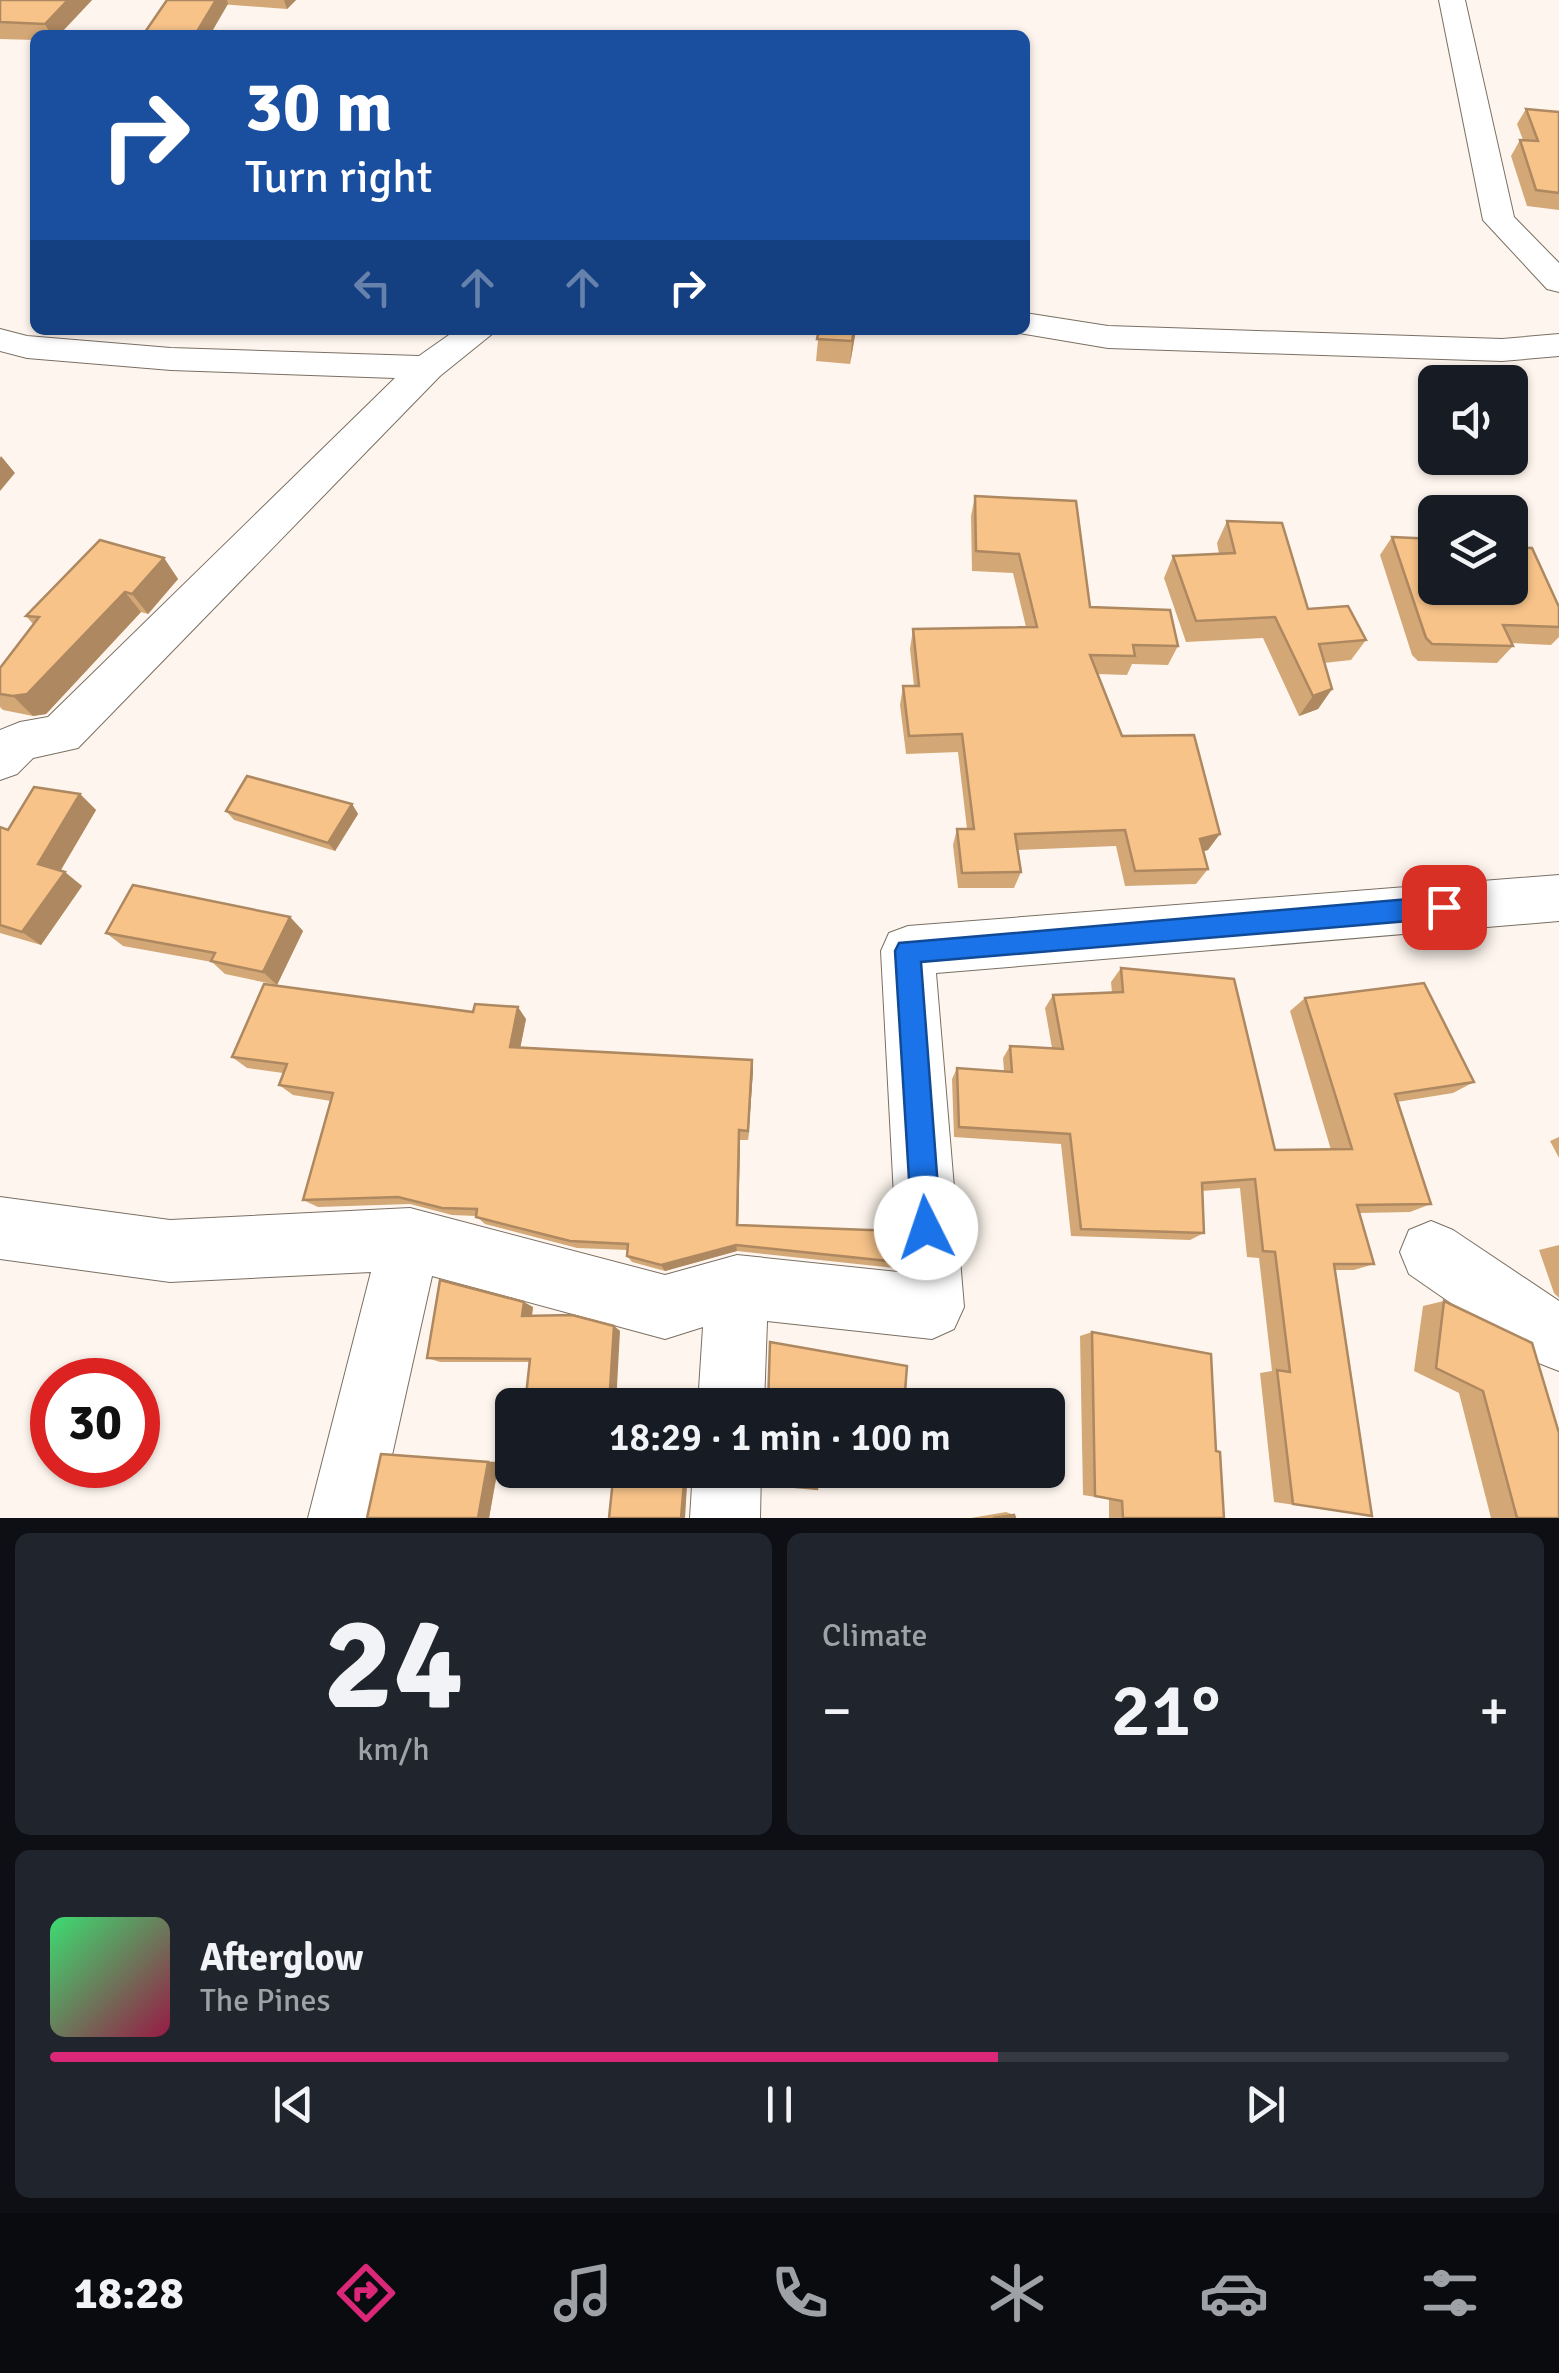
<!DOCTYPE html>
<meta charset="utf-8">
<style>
:root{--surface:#171b24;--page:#20242c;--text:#f1f3f6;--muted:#9ea1a6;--line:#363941;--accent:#db2777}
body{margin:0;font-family:Signika,sans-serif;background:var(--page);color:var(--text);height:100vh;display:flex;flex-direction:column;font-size:38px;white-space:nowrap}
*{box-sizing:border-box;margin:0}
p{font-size:32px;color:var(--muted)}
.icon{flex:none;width:55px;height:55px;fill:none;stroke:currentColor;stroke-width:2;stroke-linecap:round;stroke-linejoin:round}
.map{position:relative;height:1518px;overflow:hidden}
.panel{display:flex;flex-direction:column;gap:15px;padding:15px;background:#0d0f14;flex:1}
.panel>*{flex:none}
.banner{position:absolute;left:30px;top:30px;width:1000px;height:305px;border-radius:15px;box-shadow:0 2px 8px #0004;background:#1a4fa0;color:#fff;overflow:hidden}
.tools{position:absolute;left:1418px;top:365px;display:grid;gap:20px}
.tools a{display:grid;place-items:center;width:110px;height:110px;border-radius:15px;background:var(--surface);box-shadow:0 2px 8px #0004;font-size:50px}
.speed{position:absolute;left:30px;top:1358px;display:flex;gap:20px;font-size:50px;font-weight:700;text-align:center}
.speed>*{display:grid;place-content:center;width:130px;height:130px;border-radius:50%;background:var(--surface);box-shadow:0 2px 8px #0004;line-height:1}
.speed .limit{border:15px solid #d22;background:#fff;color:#111}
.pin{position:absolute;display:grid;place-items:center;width:85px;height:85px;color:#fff;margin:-42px;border-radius:20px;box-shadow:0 5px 15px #0006}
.me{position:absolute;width:110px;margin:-55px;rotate:356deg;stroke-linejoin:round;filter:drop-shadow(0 0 8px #0008)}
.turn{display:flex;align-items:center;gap:35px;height:210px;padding:0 50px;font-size:45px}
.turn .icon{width:130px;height:130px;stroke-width:2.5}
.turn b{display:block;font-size:70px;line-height:85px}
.lanes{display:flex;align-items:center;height:95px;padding:0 50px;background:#0003;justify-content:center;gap:50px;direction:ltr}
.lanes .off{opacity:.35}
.big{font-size:75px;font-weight:600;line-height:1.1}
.panel .card{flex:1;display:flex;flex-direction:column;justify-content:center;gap:15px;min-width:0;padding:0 35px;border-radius:15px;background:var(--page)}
.panel .dial{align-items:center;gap:0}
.dial b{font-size:130px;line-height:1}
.song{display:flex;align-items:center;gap:30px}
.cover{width:120px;height:120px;border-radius:15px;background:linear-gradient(135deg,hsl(140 70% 55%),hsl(340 70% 35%))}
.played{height:10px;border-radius:5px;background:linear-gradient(90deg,var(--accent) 65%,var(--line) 65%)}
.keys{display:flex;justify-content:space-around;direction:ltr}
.heat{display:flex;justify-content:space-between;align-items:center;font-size:55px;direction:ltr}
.panel .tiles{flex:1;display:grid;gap:15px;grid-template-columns:1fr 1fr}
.card:last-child{grid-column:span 2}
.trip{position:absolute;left:495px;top:1388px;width:570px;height:100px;border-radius:15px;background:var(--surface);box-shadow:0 2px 8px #0004;font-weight:600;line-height:100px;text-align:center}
.dock{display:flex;height:160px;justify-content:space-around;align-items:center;background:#090b0e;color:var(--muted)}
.dock .icon{width:70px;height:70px}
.dock .current{color:var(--accent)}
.dock b{font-size:45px;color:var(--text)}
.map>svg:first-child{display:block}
</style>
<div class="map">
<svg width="1559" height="1518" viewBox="0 0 1559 1518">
<rect width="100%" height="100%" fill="#fef6ee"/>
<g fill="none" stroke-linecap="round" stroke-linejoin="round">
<defs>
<g id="minor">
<polygon points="1439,0 1465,0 1514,217 1559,263 1559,292 1547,289 1483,220"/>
<polygon points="1025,313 1108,326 1502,339 1559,334 1559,356 1502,361 1108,348 1013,332 1025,330"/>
<polygon points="0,329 27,336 171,348 419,356 456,330 497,330 440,376 78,748 33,758 17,774 0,780 0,730 20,722 48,717 395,378 171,370 27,358 0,351"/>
<polygon points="1559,875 1559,921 936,973 964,1307 954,1329 932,1339 767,1321 764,1405 698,1405 703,1327 665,1339 432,1276 378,1518 308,1518 371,1272 170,1282 0,1259 0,1197 170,1220 410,1208 665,1275 737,1255 898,1272 881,951 889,933 908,926"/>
<polygon points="1431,1221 1453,1230 1559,1301 1559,1371 1536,1362 1409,1274 1400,1252 1409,1230"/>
<polygon points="693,1470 761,1470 760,1518 690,1518"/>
</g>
</defs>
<use href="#minor" stroke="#7a6f63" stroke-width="2"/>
<use href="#minor" fill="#fff" fill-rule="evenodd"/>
</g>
<g fill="#d4a876">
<polygon points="0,0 92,0 59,35 35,35 35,40 0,39"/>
<polygon points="167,0 296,0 287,9"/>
<polygon points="1526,109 1559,112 1559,210 1527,206 1511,156 1520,140 1523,140 1517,124"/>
<polygon points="819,330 856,330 850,364 816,361"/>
<polygon points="975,496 1090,607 1178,646 1168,665 1132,664 1127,675 1097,674 1122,736 1208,850 1203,851 1208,869 1196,884 1125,886 1116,846 1017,850 1021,872 1014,888 958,888 953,845 957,829 967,829 958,752 906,754 900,705 903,686 914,686 910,649 913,629 1026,627 1013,573 972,571 971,516"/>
<polygon points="1227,521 1308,609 1366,640 1351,660 1324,663 1332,689 1318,709 1299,716 1263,638 1186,642 1164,578 1173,556 1219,554 1217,543"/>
<polygon points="1392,537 1559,607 1559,637 1551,645 1511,643 1513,646 1497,663 1418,661 1412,655 1380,555"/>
<polygon points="164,558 178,579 148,614 141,612 46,714 33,716 3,710 0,707 0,668 33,624 26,616"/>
<polygon points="80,794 96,810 61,870 82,886 41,945 0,933 0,827 8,830"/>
<polygon points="352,804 358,814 335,851 234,820 226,811"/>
<polygon points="290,917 303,931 277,985 225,974 212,962 123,946 106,933"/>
<polygon points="1121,968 1275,1150 1331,1150 1290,1011 1305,998 1474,1082 1453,1093 1397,1102 1431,1204 1410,1212 1360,1213 1374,1264 1354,1270 1335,1270 1372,1516 1274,1502 1260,1373 1272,1371 1259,1258 1247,1257 1240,1188 1202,1191 1204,1233 1190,1240 1071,1236 1061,1144 954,1137 952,1079 957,1068 1004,1071 1003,1058 1010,1046 1052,1048 1045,1008 1053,995 1112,993 1111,982"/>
<polygon points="526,1019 520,1048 752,1060 753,1071 748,1140 740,1140 738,1225 898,1262 894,1268 737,1251 665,1271 632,1262 627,1256 627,1250 577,1248 485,1224 476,1216 452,1215 410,1204 318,1207 303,1200 331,1101 293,1095 279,1085 283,1073 247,1068 232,1057"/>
<polygon points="1559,1137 1559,1158 1550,1141"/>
<polygon points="1559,1245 1559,1298 1554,1293 1539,1250"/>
<polygon points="1444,1301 1559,1518 1491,1518 1459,1393 1414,1371 1423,1306"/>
<polygon points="533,1307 532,1316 614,1326 620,1331 530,1362 440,1362 427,1358"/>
<polygon points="1092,1332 1216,1451 1224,1518 1109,1518 1109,1499 1083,1495 1080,1336"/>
<polygon points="381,1454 499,1462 489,1518 367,1518"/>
<polygon points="1006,1512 1014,1515 1015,1518 971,1518"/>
</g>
<g fill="#ad8860">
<polygon points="68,0 92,0 59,35 51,35 45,24"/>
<polygon points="216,0 227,0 228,4 210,35 195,35"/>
<polygon points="284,0 296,0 287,9"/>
<polygon points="854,330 856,330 850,364 852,341"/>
<polygon points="1,456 15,473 0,491 0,458"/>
<polygon points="164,558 178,579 148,614 132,594"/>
<polygon points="125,592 141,612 46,714 33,716 13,696"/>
<polygon points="1332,689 1318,709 1299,716 1313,696"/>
<polygon points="80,794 96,810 56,878 38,864"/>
<polygon points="352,804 358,814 335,851 328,843"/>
<polygon points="1220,834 1208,850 1189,855 1200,839"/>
<polygon points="65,872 82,886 41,945 22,932"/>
<polygon points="290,917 303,931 277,985 263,972"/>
<polygon points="518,1007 526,1019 518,1059 510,1047"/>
<polygon points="752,1060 753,1071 748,1140 748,1131"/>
<polygon points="739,1130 740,1140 738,1232 737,1225"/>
<polygon points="736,1245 737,1251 665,1271 661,1265"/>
<polygon points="524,1302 533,1307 531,1321 522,1316"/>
<polygon points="614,1326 620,1331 616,1405 609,1405"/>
<polygon points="488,1462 499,1462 489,1518 478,1518"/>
<polygon points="685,1470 688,1470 685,1518 681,1518"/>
</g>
<g fill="#f7c389" stroke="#ad8860" stroke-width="2.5">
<polygon points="0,0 68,0 45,24 0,22"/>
<polygon points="167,0 216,0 195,35 143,35"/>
<polygon points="1526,109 1559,112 1559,193 1536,190 1520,140 1538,141"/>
<polygon points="819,330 854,330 852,341 817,339"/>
<polygon points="975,496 1076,501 1090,607 1170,610 1178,646 1133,645 1135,656 1090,655 1122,736 1194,735 1220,834 1200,839 1208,869 1135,871 1125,830 1015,834 1021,872 962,873 957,829 974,829 962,734 909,736 903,686 919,686 913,629 1037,627 1019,554 976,551"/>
<polygon points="1227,521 1282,523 1308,609 1348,606 1366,640 1319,644 1332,689 1313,696 1275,617 1196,621 1173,556 1235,553"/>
<polygon points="1392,537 1435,539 1435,588 1510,588 1510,547 1532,548 1559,607 1559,627 1503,625 1513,646 1432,644 1426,638"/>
<polygon points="100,540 164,558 132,594 125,592 27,694 13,696 0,694 0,668 39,617 26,616"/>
<polygon points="247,776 352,804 328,843 226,811"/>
<polygon points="34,787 80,794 38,864 65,872 22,932 0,925 0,827 8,830"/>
<polygon points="133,885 290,917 263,972 211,961 215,953 106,933"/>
<polygon points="1121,968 1234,979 1275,1150 1352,1149 1305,998 1424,983 1474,1082 1395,1094 1431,1204 1357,1205 1374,1264 1334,1264 1372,1516 1293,1504 1277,1370 1290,1372 1275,1252 1263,1251 1255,1179 1202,1183 1204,1233 1081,1229 1070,1134 959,1127 957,1068 1012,1072 1010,1046 1063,1049 1053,995 1123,992"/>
<polygon points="264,984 473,1012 475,1004 518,1007 510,1047 752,1060 748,1131 739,1130 737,1225 896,1231 898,1262 736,1245 661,1265 627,1256 628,1244 570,1241 476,1217 477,1209 442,1208 398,1197 303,1200 333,1093 279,1085 287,1064 232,1057"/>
<polygon points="440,1280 524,1302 522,1316 572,1315 614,1326 609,1405 525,1405 530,1359 427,1358"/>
<polygon points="1444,1301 1532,1343 1559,1433 1559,1518 1517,1518 1483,1391 1436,1368"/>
<polygon points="1092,1332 1211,1354 1216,1451 1220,1452 1224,1518 1123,1518 1122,1501 1095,1496"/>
<polygon points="770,1342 907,1366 904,1405 766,1405 768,1404"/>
<polygon points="381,1454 488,1462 478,1518 367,1518"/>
<polygon points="614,1470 685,1470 681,1518 609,1518"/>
<polygon points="763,1470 818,1470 817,1489 764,1484"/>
<polygon points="1014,1515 1015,1518 993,1518"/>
</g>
<polygon fill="#1a73e8" stroke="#114b97" stroke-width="2.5" points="1444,896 1453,899 1457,907 1453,915 1444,918 921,962 941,1228 937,1239 926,1243 916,1239 912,1228 895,951 899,943"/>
</svg>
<div class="tools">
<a><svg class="icon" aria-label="sound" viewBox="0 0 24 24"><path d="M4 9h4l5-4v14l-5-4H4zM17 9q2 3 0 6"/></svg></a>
<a><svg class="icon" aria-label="layers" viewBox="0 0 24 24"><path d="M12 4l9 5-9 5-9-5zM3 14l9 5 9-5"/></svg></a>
</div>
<div class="speed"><div class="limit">30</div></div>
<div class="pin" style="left:1444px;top:907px;background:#d93025"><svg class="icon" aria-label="arrive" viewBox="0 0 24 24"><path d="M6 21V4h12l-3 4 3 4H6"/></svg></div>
<svg class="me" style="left:926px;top:1228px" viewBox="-20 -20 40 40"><circle r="19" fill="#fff"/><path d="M0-13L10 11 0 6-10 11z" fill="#1a73e8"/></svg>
<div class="trip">18:29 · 1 min · 100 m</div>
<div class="banner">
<div class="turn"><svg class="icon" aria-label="right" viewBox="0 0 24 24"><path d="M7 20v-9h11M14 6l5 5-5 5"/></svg><div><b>30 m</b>Turn right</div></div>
<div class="lanes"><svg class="icon off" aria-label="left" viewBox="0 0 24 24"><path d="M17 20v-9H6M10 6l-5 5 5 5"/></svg><svg class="icon off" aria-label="ahead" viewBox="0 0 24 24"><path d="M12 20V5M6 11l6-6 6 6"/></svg><svg class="icon off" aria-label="ahead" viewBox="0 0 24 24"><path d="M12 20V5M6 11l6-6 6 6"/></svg><svg class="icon" aria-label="right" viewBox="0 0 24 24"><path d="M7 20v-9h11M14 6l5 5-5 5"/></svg></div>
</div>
</div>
<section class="panel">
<div class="tiles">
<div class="card dial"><b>24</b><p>km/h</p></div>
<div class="card"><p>Climate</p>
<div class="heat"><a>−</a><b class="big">21°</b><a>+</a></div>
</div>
<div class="card">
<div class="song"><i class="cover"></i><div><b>Afterglow</b><p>The Pines</p></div></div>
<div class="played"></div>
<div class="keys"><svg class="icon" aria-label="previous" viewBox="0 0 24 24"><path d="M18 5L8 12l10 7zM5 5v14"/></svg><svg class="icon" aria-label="pause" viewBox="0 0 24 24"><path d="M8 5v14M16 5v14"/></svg><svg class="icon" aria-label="next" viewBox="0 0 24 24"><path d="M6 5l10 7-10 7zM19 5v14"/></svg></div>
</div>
</div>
</section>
<nav class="dock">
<b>18:28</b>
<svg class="icon current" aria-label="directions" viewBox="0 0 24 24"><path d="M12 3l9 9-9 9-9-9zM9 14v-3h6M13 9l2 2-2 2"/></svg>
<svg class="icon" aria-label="music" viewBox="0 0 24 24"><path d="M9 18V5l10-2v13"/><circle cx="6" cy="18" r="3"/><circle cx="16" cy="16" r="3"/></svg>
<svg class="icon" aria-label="phone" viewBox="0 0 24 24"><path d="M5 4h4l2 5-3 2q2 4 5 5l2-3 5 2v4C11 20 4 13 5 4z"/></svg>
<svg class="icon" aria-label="climate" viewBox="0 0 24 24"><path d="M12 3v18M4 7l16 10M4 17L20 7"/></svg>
<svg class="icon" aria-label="car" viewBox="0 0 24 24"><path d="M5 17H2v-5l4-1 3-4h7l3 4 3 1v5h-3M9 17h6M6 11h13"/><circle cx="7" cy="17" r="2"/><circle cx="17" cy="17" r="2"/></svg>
<svg class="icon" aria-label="filters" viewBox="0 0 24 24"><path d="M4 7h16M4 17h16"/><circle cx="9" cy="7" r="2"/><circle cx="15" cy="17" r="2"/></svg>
</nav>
